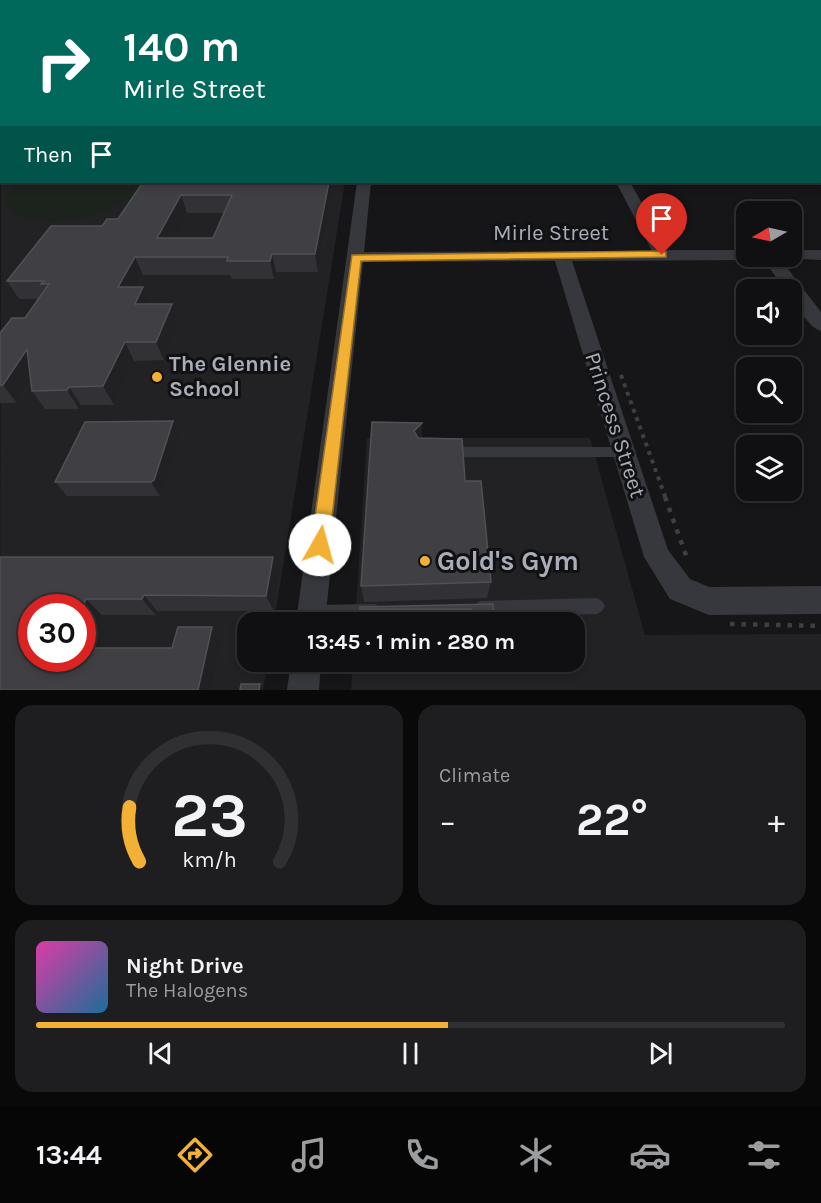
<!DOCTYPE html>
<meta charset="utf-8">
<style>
:root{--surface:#101012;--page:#1e1e20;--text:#f1f3f6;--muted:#9c9d9f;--line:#303032;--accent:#f2b134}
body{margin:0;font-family:Karla,sans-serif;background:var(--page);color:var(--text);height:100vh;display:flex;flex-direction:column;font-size:22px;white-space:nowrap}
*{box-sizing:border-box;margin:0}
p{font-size:20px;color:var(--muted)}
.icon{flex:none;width:33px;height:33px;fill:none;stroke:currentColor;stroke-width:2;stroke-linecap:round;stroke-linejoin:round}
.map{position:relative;height:690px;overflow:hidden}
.drawer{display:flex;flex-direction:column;gap:15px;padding:15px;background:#09090a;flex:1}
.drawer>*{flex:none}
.hud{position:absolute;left:0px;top:0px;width:822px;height:183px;box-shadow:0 3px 9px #0003,0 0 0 2px var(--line);background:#00695c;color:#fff;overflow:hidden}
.needle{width:39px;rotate:261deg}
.fabs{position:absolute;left:736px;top:201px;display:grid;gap:12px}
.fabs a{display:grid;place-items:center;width:66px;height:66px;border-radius:12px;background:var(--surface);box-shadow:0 3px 9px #0003,0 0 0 2px var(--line);font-size:30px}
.speed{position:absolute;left:18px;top:594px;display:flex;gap:12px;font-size:30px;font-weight:700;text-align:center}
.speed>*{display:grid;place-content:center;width:78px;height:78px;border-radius:50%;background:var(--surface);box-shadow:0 3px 9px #0003,0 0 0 2px var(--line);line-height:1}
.speed .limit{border:9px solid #d22;background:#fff;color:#111}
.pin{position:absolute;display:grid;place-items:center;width:51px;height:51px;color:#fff;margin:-62px -26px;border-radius:50% 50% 50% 0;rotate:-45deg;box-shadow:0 0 6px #0007}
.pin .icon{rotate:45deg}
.me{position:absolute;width:66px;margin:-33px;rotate:7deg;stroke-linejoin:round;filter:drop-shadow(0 0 4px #0008)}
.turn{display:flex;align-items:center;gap:21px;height:126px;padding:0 24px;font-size:27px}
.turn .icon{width:78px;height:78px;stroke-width:2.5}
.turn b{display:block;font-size:42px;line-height:51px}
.then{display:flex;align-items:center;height:57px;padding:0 24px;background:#0003;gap:12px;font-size:22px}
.big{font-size:45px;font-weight:700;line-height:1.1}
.drawer .tile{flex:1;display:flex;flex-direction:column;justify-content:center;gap:9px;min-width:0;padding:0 21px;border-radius:18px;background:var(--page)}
.drawer .dial{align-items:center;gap:0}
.dial svg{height:156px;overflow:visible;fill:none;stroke:var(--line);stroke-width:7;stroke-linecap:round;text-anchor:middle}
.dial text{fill:var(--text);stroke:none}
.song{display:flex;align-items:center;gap:18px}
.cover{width:72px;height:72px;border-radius:9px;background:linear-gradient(135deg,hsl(320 70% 55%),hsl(200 70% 35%))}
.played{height:6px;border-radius:3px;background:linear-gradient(90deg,var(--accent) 55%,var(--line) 55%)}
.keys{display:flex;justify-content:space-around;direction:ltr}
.heat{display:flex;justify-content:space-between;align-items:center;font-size:33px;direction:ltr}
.drawer .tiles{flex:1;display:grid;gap:15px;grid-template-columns:1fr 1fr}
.tile:last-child{grid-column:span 2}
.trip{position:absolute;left:237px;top:612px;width:348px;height:60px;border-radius:18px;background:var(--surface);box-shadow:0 3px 9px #0003,0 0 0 2px var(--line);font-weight:700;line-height:60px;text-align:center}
.tabs{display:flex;height:96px;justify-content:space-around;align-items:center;background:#060607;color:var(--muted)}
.tabs .icon{width:42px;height:42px}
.tabs .active{color:var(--accent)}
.tabs b{font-size:27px;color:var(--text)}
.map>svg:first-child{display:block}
</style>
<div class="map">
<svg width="821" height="690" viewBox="0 0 821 690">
<rect width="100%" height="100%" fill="#161618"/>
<g fill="#222225" fill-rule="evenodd">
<path d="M1 181 345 182 274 622H248V662H268L263 690H0ZM32 608H82V658H32Z"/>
<polygon points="367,438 590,438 645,635 821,634 821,690 351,690 353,662 574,662 574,622 355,622"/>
</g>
<path fill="#1c231d" d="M15 182H147C142 187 137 194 130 198 99 219 43 232 10 211L5 198Z"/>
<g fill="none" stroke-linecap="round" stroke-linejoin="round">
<polyline stroke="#3d3f44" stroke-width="4" stroke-dasharray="4 5" stroke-linecap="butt" points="621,375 666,499"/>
<g stroke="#3d3f44" stroke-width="4.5" stroke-dasharray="4.5 7" stroke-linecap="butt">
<polyline points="665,497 687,558"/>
<polyline points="730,624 821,626"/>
</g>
<g fill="#37383d" fill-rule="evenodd">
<rect x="0" y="112" width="2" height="4"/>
<polygon points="449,447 623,447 627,448 629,452 627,456 623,457 449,457 445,456 443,452 445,448"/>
<polygon points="597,598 602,601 605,606 602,611 597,614 480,617 475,614 472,609 475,604 480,601"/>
<polygon points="375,604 380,607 383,612 380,617 375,620 313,621 308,618 305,613 308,608 313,605"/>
</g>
<g fill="#37383d" fill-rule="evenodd">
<polygon points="300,0 308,0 299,2"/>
<rect x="380" y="0" width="8" height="2"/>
<polygon points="522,0 530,0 531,2 523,2"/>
<rect x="0" y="19" width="2" height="4"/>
<rect x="820" y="26" width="1" height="6"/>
<rect x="820" y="41" width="1" height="6"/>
<rect x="820" y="86" width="1" height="7"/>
<polygon points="357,182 371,182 364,252 652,251 616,182 630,182 668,250 747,250 747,256 754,256 747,260 572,261 668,550 690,579 709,587 821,586 821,614 709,615 670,599 644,557 555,261 363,262 325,622 296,622"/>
<polygon points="792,250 821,250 821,260 786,258 785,256 792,256"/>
<path d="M761 256H778L821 312V331C809 328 792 302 792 290H785Z"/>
<polygon points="291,662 321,662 319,690 287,690"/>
</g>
<g fill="#37383d" fill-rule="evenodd">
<polygon points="173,0 183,0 172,2"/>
<polygon points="2,162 2,173 0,173 0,163"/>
</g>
<g fill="#5b5e65" fill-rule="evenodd">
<polygon points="662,0 675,0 676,2 663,2"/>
<rect x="820" y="135" width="1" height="12"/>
</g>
</g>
<g fill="#323236" fill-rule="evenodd">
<path d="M143 182H334L318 272H276L274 279H232L230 275H143L137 287H143L150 304 180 322 164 360 134 361 114 405H81L79 409H45L32 391 31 381 17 403H0V333L25 318 38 299H19L7 281 102 226 118 219ZM187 213H224L213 238H173Z"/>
<polygon points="180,436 163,494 160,496 67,496 55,482"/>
<polygon points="422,438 465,481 491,582 487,598 364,602 361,586"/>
<polygon points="0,557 273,557 280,574 274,611 157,611 156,615 102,615 95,633 107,643 105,648 172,648 212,627 222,642 212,690 0,690"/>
<polygon points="493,604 494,617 492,622 362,622 360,609"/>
</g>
<g fill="#212124">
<polygon points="3,0 23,0 21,2 2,2 2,12 0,13 0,1"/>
<polygon points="329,182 334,182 318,272 315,254"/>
<polygon points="181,195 187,213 164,257 157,238"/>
<polygon points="272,254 276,272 274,279 270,261"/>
<polygon points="135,257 143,275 127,306 118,287"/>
<polygon points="143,287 151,306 135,304"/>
<polygon points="172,304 180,322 164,360 156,342"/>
<polygon points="125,342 134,361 114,405 103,386"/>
<polygon points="27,349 39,367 17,403 3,385"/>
<polygon points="69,387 81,405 79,409 67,390"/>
<polygon points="173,421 180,436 163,494 160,496 151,482"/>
<polygon points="422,423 422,442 414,450 414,431"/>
<polygon points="273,557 280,574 274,611 266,596"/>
<polygon points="144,595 157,611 156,615 142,599"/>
<polygon points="86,599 102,615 95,633 107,643 100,662 83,648 82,608"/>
<polygon points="212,627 222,642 212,690 198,690"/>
<polygon points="260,684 264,690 259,690"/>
</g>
<g fill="#3f3f44" stroke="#4f5156" stroke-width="1.5" fill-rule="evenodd">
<path d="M143 182H329L315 254H272L270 261H227L228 257H135L118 287H143L135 304H172L156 342H125L103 386 69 387 67 390 32 391 27 349 3 385H0V333L12 318H25L49 284H41L44 281H7L51 226H102L107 219H118ZM181 195H232L213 238H157Z"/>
<polygon points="173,421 154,480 151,482 55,482 85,422"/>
<polygon points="372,422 422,423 414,431 418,438 462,439 465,481 481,481 491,582 361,586"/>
<polygon points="0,557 273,557 266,596 144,595 142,599 86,599 82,608 32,608 32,658 82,658 82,629 90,629 83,648 172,648 178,627 212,627 198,690 0,690"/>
<polygon points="493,604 494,617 471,617 471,609 360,609 360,607"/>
<polygon points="241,684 260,684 259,690 240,690"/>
</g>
<polygon fill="#f2b134" stroke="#9d7322" stroke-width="1.5" points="662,251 666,252 666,257 361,261 329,545 326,551 320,554 313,551 311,545 352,255"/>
<g fill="#f2b134" stroke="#111113" stroke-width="2">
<circle cx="157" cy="377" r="6"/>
<circle cx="425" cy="561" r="6"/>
</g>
<g text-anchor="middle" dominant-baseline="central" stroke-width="6" stroke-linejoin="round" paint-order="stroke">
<g font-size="22" fill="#a8adb8" stroke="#111113">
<text x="551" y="233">Mirle Street</text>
<text transform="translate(615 425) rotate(72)">Princess Street</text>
</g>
<g font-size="22" font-weight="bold" fill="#a8adb8" stroke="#111113" text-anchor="start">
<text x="169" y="364">The Glennie<tspan x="169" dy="25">School</tspan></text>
</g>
<g font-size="27" font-weight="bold" fill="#a8adb8" stroke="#111113" text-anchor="start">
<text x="437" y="561">Gold's Gym</text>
</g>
</g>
</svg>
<div class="fabs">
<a><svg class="needle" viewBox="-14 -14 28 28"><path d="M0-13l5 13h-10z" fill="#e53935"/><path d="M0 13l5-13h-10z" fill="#9c9d9f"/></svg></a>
<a><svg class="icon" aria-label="sound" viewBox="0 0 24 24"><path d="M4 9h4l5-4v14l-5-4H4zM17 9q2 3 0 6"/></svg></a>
<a><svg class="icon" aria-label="search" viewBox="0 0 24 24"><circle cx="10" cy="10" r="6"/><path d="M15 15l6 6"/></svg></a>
<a><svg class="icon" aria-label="layers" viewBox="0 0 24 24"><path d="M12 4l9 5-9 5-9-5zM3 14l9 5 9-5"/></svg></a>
</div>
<div class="speed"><div class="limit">30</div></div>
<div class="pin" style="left:662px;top:255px;background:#d93025"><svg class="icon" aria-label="arrive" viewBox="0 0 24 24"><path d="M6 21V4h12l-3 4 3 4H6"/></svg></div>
<svg class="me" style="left:320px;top:545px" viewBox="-20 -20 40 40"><circle r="19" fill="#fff"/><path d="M0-13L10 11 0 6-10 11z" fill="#f2b134"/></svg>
<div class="trip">13:45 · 1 min · 280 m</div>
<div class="hud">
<div class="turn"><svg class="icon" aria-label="right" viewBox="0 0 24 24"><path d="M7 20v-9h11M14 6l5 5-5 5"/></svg><div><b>140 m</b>Mirle Street</div></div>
<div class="then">Then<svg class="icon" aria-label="arrive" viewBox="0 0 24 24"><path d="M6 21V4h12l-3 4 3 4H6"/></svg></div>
</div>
</div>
<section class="drawer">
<div class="tiles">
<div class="tile dial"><svg viewBox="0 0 100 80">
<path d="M14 69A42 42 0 1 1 86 69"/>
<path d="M14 69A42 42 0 0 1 9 41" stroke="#f2b134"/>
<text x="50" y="56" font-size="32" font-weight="700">23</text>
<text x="50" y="72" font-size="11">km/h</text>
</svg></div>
<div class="tile"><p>Climate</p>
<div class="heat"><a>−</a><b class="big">22°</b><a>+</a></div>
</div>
<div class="tile">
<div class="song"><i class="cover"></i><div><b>Night Drive</b><p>The Halogens</p></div></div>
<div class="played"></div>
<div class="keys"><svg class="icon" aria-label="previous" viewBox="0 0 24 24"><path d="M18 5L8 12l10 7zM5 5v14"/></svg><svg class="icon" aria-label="pause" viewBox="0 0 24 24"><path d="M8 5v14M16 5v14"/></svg><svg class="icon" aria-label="next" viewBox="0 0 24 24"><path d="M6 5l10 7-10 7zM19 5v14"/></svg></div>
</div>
</div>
</section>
<nav class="tabs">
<b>13:44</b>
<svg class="icon active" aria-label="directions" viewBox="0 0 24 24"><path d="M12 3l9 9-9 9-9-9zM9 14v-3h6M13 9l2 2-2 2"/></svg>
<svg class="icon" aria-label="music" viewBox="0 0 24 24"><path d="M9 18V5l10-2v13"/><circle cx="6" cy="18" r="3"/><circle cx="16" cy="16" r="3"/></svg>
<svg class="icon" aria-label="phone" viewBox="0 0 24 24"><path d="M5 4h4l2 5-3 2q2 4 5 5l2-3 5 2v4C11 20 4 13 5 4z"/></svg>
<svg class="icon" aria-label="climate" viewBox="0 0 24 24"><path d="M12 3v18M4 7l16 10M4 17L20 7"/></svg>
<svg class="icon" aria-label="car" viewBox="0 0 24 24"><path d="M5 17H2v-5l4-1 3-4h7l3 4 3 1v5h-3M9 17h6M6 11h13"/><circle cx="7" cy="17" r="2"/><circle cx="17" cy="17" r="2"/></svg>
<svg class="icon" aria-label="filters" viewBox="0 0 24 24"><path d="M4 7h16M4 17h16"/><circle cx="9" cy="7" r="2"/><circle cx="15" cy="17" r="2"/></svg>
</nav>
